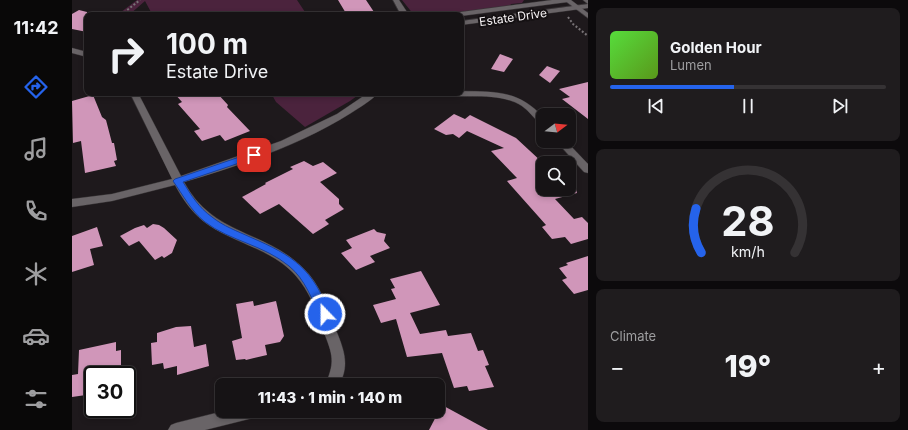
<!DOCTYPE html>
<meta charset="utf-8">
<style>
:root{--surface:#161315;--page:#1f1c1e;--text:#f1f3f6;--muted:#9e9ea0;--line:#353234;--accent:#2563eb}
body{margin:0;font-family:Inter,sans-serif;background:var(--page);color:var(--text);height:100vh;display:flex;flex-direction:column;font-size:15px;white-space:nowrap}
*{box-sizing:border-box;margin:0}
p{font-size:13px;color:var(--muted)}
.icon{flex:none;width:22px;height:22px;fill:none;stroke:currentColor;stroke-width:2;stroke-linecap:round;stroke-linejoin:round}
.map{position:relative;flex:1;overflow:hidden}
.panel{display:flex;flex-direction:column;gap:8px;padding:8px;background:#0c0a0c;width:320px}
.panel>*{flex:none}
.hud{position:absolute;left:12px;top:12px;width:380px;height:84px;border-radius:8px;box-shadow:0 2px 6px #0003,0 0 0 1px var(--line);background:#161315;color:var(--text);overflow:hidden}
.needle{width:26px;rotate:74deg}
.tools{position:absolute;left:464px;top:108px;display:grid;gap:8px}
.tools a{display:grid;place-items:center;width:40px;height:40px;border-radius:8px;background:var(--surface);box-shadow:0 2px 6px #0003,0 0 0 1px var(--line);font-size:20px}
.speed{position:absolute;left:12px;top:366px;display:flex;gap:8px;font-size:20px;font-weight:700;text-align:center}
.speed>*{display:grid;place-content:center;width:52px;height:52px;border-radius:50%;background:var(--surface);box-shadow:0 2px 6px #0003,0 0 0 1px var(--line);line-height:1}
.speed .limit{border:2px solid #111;border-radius:6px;background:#fff;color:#111}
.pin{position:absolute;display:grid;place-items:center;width:34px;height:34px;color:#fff;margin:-17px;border-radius:8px;box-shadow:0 2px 6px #0006}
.me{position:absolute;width:44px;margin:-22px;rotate:338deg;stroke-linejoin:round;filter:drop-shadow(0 0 3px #0008)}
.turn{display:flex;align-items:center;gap:14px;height:84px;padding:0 16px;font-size:18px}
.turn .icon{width:52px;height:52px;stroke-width:2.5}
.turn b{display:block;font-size:28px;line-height:34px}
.big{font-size:30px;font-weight:800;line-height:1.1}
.panel .widget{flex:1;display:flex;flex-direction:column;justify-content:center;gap:6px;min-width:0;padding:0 14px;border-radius:8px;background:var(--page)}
.panel .dial{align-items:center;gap:0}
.dial svg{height:104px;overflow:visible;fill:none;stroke:var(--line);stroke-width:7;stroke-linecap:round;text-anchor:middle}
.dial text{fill:var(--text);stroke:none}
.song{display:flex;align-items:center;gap:12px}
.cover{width:48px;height:48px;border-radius:6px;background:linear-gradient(135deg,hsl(110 70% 55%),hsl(90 70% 35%))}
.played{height:4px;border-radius:2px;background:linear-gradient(90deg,var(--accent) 45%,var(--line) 45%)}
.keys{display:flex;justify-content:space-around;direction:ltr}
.heat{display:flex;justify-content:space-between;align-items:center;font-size:22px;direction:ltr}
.trip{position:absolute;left:143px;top:378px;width:230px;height:40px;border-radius:8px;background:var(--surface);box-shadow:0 2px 6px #0003,0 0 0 1px var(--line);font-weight:800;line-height:40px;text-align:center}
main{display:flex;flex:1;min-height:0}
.dock{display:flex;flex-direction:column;width:72px;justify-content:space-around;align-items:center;background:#090808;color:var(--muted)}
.dock .icon{width:28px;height:28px}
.dock .current{color:var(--accent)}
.dock b{font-size:18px;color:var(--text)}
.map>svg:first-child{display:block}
</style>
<main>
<nav class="dock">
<b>11:42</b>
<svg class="icon current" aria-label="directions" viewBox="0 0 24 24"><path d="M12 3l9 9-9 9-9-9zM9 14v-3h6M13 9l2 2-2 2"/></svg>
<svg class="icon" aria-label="music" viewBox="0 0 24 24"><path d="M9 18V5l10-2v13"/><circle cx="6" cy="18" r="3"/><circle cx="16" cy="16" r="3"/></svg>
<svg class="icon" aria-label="phone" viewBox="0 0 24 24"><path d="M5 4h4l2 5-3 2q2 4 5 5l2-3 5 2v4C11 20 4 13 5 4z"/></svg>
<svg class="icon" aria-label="climate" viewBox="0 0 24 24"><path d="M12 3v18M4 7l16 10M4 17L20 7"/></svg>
<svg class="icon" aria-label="car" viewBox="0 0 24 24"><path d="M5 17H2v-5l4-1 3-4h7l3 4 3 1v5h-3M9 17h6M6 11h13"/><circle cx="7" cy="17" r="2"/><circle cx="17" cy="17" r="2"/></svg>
<svg class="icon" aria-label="filters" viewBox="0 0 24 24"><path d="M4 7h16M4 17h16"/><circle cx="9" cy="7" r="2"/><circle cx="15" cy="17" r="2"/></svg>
</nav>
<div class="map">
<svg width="516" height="430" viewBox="0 0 516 430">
<rect width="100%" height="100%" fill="#1e191c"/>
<g fill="#4b233d">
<polygon points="65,0 225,0 235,15 84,15 80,14 73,1 57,15 45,15"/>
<polygon points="330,0 452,0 450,3 439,4 438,6 368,15 342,15"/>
<polygon points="199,93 289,93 278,101 233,127 204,102"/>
</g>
<g fill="#d096b9">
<polygon points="266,0 294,0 302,12 294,13 296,15 275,15"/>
<polygon points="7,10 15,12 15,32 0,29 0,14"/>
<polygon points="428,54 441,59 432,72 419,69"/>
<polygon points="475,66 488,71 478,83 467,75"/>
<polygon points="516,82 516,119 490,99 498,97 487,89"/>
<polygon points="102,93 145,93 156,105 155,107 178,131 153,141 148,135 130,141 122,131 128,129 106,104 110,102"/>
<polygon points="21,95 30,117 34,120 40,143 42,143 45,160 42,161 44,166 13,173 9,141 1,143 0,101"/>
<polygon points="382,114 393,119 398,115 444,138 471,163 471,189 504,189 505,193 483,199 502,219 510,217 516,223 516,239 499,244 493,237 480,239 470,227 474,225 435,181 445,178 419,151 432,148 395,131 387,138 381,134 374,135 362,129"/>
<polygon points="232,161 241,166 251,162 265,173 248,182 267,199 267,204 272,209 253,220 257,224 241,234 207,204 188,214 170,197 194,184 193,183 221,169 218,167"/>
<polygon points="81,224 87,225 92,228 105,240 100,253 92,258 90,256 83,260 67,241 57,246 48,236 63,228 72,225 75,228"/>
<polygon points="25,227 31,246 18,249 22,265 0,272 0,236"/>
<polygon points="302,229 305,232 314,234 312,241 318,248 298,256 303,262 284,270 269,253 280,248 274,240"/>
<polygon points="516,256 516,290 502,294 490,280 495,278 487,268 496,265 494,263"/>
<polygon points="349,271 368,305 338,313 348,334 374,330 376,336 399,333 406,351 411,350 417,365 413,366 422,387 397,391 395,386 382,388 370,353 335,357 324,319 309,323 301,305 324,299 319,289 323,288 318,279"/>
<polygon points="181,301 182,306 204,301 212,336 208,342 193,345 195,355 174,360 173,359 164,360 160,341 170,338 164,304"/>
<polygon points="119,326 122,347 134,344 137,366 105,375 105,366 92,369 91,363 80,365 79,343 85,342 85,333 104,327"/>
<polygon points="44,342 44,351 49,350 49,375 21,375 21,394 0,397 0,375 6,374 7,350"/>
<polygon points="370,405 416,430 357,430"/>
</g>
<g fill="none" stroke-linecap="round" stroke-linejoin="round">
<defs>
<g id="minor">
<polygon points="321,0 327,0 337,15 329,15"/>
<polygon points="480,0 499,0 496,2 389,16 377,15 381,13"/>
<polygon points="516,4 516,8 389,25 389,21"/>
<polygon points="0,48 15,52 15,57 0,53"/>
<path d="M389 91C424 92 446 90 471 117V125L468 124C462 118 457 111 450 106 430 93 400 97 378 96L374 93H389Z"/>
<path d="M58 93H66L109 176 209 141 265 114 296 93H306C299 101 288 107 279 113 228 145 169 165 112 182 141 236 193 230 231 268 248 284 256 308 264 330 272 350 278 365 267 385H253C265 359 259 352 250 327 244 309 237 291 224 276 200 248 159 243 131 221 119 211 110 198 103 185L40 201 0 207V199L40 194 100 179Z"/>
<polygon points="484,141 494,141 516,164 516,173 512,172"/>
<polygon points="152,411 188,411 186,416 181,418 133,430 96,430 99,425 104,423"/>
</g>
<g id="secondary">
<polygon points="492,0 499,0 516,13 516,18"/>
<polygon points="511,0 516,0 516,4"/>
</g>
</defs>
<use href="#minor" stroke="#383436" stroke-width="1"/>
<use href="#secondary" stroke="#383436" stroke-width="1"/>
<g stroke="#787376" stroke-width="2" stroke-dasharray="2 2" stroke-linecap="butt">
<polyline points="49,15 68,0"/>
<polyline points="496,17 501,24 516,36"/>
</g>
<use href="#minor" fill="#696467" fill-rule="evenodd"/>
<use href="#secondary" fill="#696467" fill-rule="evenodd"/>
</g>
<path fill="#2563eb" stroke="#184099" d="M182 152 186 155 185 157 111 182C119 195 127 208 140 217 151 226 165 231 178 237 222 256 240 268 258 314L256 317H249C239 299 234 280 217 266 192 245 158 241 133 222 119 211 111 195 101 181L103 179Z"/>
<g text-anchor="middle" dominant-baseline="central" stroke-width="4" stroke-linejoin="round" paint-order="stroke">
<g font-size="12" fill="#f6f2f4" stroke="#151113">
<text transform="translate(441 17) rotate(-8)">Estate Drive</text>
</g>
</g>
</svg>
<div class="tools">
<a><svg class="needle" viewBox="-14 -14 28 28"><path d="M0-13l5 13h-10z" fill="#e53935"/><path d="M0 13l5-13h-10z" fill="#9e9ea0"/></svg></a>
<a><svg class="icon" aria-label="search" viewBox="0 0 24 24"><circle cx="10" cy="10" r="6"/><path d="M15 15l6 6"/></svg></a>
</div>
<div class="speed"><div class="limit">30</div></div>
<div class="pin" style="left:182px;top:155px;background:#d93025"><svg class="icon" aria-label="arrive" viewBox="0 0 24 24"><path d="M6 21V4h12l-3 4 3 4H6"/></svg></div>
<svg class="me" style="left:253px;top:314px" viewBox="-20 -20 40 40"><circle r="17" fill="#2563eb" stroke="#fff" stroke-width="3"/><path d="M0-11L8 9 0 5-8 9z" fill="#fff"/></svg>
<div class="trip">11:43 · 1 min · 140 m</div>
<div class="hud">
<div class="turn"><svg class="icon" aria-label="right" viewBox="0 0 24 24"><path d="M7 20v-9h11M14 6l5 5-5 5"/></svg><div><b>100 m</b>Estate Drive</div></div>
</div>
</div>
<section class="panel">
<div class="widget">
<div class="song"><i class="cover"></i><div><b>Golden Hour</b><p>Lumen</p></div></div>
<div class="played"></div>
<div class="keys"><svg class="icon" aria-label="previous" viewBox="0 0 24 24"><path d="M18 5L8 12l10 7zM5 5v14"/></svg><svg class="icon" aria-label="pause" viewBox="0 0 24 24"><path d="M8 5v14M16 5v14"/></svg><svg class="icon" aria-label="next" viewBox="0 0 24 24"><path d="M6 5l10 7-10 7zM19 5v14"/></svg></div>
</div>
<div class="widget dial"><svg viewBox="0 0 100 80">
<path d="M14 69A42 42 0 1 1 86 69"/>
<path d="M14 69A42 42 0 0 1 10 35" stroke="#2563eb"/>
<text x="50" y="56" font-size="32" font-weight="700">28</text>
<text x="50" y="72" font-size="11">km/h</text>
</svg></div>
<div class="widget"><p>Climate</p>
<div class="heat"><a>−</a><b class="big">19°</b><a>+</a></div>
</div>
</section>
</main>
